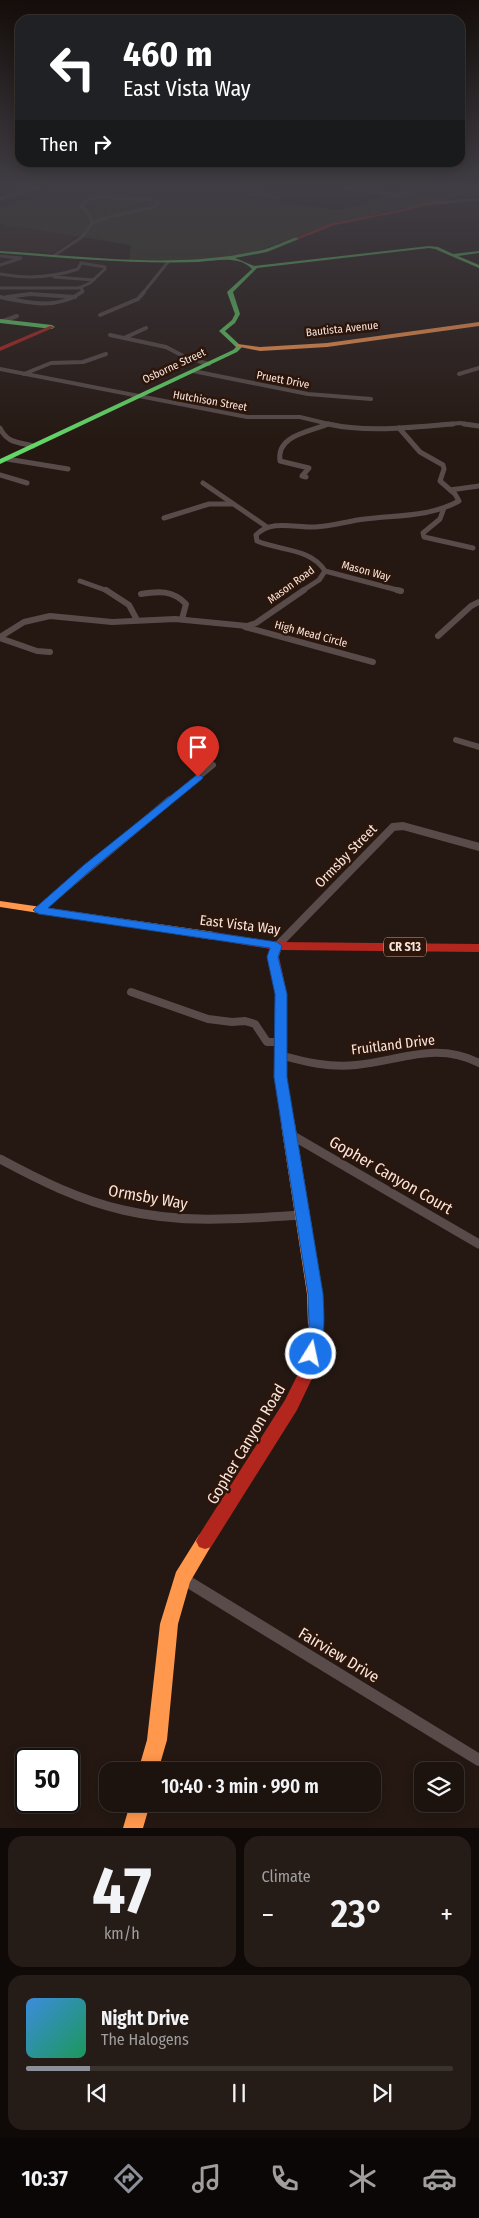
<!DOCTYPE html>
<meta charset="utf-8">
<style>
:root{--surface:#1c120e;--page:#251b17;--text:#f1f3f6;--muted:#a09e9e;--line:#3a322e;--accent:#8c9099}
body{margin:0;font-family:"Fira Sans Condensed",sans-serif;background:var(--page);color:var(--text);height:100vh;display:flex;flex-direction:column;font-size:19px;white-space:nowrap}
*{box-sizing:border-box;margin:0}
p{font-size:16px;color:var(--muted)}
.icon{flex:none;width:28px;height:28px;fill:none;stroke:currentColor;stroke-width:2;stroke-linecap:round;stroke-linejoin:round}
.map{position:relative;height:1828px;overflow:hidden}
.drawer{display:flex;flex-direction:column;gap:8px;padding:8px;background:#0f0a08;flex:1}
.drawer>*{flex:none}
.hud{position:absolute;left:15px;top:15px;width:450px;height:152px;border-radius:15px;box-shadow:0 2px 12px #0003,0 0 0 1px var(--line);background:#202124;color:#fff;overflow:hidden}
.controls{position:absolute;left:414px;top:1762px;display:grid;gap:10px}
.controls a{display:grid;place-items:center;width:50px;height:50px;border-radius:10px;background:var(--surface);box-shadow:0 2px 12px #0003,0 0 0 1px var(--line);font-size:25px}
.speed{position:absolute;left:15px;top:1748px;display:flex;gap:10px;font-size:25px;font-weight:700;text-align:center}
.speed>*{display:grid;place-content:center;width:65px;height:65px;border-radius:50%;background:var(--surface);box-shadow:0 2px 12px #0003,0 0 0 1px var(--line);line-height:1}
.speed .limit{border:2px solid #111;border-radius:8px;background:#fff;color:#111}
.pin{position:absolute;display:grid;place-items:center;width:42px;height:42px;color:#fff;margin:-51px -21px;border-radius:50% 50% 50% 0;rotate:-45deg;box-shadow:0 0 5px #0007}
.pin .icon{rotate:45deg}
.me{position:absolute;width:55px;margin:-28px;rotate:10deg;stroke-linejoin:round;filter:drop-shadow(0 0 4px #0008)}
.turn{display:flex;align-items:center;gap:18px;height:105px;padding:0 25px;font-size:22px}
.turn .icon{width:65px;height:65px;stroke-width:2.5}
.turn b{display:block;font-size:35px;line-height:42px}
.then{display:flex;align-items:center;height:48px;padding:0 25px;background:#0003;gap:10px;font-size:19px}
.big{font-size:38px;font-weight:600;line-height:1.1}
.drawer .widget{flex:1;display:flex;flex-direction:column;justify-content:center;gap:8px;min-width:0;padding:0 18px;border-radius:15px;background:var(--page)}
.drawer .dial{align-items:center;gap:0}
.dial b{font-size:65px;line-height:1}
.song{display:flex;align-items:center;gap:15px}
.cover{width:60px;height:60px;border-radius:8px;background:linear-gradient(135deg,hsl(210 70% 55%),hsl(150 70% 35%))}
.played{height:5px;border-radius:2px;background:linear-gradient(90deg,var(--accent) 15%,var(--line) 15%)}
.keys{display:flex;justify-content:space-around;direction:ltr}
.heat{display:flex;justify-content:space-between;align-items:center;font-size:28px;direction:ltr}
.drawer .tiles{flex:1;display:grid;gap:8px;grid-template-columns:1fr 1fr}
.widget:last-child{grid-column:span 2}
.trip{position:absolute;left:99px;top:1762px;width:282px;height:50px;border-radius:15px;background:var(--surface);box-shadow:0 2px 12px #0003,0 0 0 1px var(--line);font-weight:600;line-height:50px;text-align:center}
.tab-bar{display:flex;height:80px;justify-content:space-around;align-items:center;background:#0b0706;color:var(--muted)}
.tab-bar .icon{width:35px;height:35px}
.tab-bar .active{color:var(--accent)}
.tab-bar b{font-size:22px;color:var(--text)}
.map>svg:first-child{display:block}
</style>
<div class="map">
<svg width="479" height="1828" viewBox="0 0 479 1828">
<rect width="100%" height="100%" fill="#251812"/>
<polygon fill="#322319" points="7,224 83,232 53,253 0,250 0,226"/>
<polygon fill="#353821" points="51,188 242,188 271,193 284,200 243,195 234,196 340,210 391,195 437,188 470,191 479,189 479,196 465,192 421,205 336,222 252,253 201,261 129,260 131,245 0,224 0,208 55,191"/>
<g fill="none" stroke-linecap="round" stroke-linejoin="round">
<g stroke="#584b49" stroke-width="3">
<polyline points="345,188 394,195 437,188"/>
<polygon points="99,197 153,200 159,203 155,207 112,216 92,223 90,216 81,206 89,199"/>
<polyline points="0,199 35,188"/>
<polyline points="426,204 479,199"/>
<polyline points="55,255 82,237 92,223"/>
<polyline points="0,256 21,258 0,265"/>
<path d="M0 274C27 279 52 278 78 269L81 263"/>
<polyline points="54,277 94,280"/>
<polyline points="80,287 83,291 80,293"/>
<polyline points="0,288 79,288 90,283 105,269 105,267 81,263"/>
<polyline points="143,293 168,262"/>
</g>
<g stroke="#584b49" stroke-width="4">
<path d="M0 297C28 303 57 310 82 292"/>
<polyline points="7,297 30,294 75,297"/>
<polyline points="100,315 138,299 144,292"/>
<polyline points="3,321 17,316"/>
<polyline points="110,335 166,347 187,358 209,364"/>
<polyline points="124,338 146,328"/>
<polyline points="0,369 247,417 300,417 333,425"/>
<polyline points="193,371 308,394 371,399"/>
<polyline points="24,374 51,363 83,362 106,354"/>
<polyline points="459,374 479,368"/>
<polyline points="326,425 328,424"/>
<polyline points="438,425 460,423 472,425"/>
</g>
<g stroke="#584b49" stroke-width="5">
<path d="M328 424C368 433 413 427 453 424"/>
<polyline points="464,424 479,426"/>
<path d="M0 428C7 443 18 442 33 446"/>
<polyline points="7,459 68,469"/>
<polyline points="0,475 27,483"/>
<path d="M306 477 302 476 309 468 280 461C276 435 310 432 328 424"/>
<polyline points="203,483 267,527"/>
<polyline points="450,490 479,486"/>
<polyline points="444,508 440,519 423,533 424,537 473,548"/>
<polyline points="164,518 209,504 233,504"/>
<polyline points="325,571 401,591"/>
<polyline points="80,581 108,591"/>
<path d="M302 591 319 580 325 571C311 548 280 551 257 541L256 535C272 519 295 528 315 527 332 526 348 521 365 519 397 515 430 517 459 501L455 494 440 481 444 469 443 465 420 452 399 428"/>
</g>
<g stroke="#584b49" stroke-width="6">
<polyline points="106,590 129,605 137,620"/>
<polyline points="397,590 401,591"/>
<path d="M141 594C158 591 173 590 186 604L182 619"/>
<polyline points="245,627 373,662"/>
<polyline points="438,636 471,606 479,602"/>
<polyline points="0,637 24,622 50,616 112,622 175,619 247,626 256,623 304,590"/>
<polyline points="0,638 37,651 50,652"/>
<polyline points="456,740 479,747"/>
<polyline points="168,802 213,765"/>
</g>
<g stroke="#584b49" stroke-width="8">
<polyline points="39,910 170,800"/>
<polyline points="277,946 393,827 403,826 479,847"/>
<polyline points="131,992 208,1019 232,1022 245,1021 255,1024 267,1042 281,1042"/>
<path d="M280 1055C305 1062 330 1068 356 1065 400 1061 436 1041 479 1063"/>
</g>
<g stroke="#584b49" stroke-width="9">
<polyline points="288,1133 479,1244"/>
<path d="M0 1159C39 1180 79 1200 123 1210 181 1224 242 1219 301 1215"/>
</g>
<polyline stroke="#584b49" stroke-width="12" points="182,1578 479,1760"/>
<g fill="#63d668" fill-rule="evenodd">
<path d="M297 237 299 239 267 252 235 258 254 266 429 246 438 247 453 254 479 251V253L458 256 479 265V268L435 249 429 248 257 268 233 292 240 314 235 323 225 331 242 347 237 352 0 464V459L233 350 236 347 219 331 232 320 235 314 227 292 252 269C239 255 215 261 198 262 132 264 66 258 0 253V251C86 256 176 270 262 250 274 247 285 241 297 237Z"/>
<polygon points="0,319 52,325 55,327 52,329 0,323"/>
</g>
<g fill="#ff974d" fill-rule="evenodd">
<polygon points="479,322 479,326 327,347 260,351 235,346 238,344 260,347 327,343"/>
<polygon points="0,901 214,932 220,936 214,940 0,907"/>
<polygon points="288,1119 293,1121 295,1124 323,1294 324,1325 321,1330 316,1331 311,1330 308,1325 307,1294 281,1124 283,1121"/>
<polygon points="205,1533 211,1535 214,1541 190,1582 178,1624 167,1740 158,1771 138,1771 147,1740 160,1624 176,1572 199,1535"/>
<polygon points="130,1804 150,1804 143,1828 123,1828"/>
</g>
<g fill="#b3261e" fill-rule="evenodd">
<polygon points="461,188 470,190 479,188 479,190 400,212 335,225 299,239 295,238 332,223 399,210 466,192 452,188"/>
<polygon points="50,326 55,327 0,351 0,347"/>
<polygon points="214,932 277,942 479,944 479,952 281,950 279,957 287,994 286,1077 295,1124 293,1127 288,1129 283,1127 281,1124 274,1077 275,994 267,957 270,949 210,939 208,936"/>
<polygon points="316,1319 321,1320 324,1325 317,1368 297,1410 211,1547 205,1549 199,1547 196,1541 199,1535 285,1400 301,1368 308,1325 311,1320"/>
</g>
</g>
<linearGradient id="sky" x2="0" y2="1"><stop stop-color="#140d0a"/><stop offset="0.42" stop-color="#403d44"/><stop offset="1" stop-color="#403d44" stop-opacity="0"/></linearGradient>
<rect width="479" height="444" fill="url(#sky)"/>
<path fill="#1a73e8" stroke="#114b97" d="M198 774 203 777 202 779 92 869 48 908 277 942 282 946 278 957 287 994V1077L323 1294C324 1314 326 1339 317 1358L311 1360 306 1358 303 1354 309 1325 308 1294 274 1077 275 994 267 957 270 948 39 914 33 910 84 865Z"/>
<g text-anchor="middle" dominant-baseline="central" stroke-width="5" stroke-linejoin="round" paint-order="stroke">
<g font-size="11" fill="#f8e6de" stroke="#2d150a">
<text transform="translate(342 329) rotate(-6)">Bautista Avenue</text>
<text transform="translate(174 366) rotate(-25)">Osborne Street</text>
<text transform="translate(283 380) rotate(11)">Pruett Drive</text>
<text transform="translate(210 401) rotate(10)">Hutchison Street</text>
<text transform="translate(366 571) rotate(15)">Mason Way</text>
<text transform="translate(291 585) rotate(-36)">Mason Road</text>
<text transform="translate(311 634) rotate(15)">High Mead Circle</text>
</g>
<rect fill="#2d150a" stroke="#bba79e" stroke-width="1" x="384" y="937.5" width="42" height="19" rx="4"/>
<g font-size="12" font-weight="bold" fill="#f8e6de">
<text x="405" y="947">CR S13</text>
</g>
<g font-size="14" fill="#f8e6de" stroke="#2d150a">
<text transform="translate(346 856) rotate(-46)">Ormsby Street</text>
<text transform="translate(240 925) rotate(7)">East Vista Way</text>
<text transform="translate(393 1045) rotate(-7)">Fruitland Drive</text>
</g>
<g font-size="16" fill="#f8e6de" stroke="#2d150a">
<text transform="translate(391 1175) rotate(30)">Gopher Canyon Court</text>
<text transform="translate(148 1197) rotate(10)">Ormsby Way</text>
<text transform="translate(246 1444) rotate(-59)">Gopher Canyon Road</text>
<text transform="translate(339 1655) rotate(31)">Fairview Drive</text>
</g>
</g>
</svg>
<div class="controls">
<a><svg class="icon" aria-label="layers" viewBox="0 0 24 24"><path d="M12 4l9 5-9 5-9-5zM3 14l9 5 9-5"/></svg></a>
</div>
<div class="speed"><div class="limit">50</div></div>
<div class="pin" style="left:198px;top:777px;background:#d93025"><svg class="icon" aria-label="arrive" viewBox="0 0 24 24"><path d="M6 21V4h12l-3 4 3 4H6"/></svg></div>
<svg class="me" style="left:311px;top:1354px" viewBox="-20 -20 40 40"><circle r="17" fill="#1a73e8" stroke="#fff" stroke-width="3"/><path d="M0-11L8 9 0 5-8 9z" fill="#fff"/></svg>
<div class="trip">10:40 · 3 min · 990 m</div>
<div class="hud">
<div class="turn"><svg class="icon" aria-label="left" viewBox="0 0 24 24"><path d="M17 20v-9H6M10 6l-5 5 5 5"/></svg><div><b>460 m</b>East Vista Way</div></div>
<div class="then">Then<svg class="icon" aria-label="right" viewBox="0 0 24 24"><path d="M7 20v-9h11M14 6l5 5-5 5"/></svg></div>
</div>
</div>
<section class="drawer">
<div class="tiles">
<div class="widget dial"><b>47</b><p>km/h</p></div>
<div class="widget"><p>Climate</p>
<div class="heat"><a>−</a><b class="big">23°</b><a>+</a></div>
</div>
<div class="widget">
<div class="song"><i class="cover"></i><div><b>Night Drive</b><p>The Halogens</p></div></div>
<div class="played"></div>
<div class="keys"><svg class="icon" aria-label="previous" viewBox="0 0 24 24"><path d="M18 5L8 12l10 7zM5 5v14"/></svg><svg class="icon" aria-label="pause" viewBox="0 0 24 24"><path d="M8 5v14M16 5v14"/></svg><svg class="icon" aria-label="next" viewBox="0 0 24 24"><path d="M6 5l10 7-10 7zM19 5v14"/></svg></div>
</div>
</div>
</section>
<nav class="tab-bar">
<b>10:37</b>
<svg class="icon active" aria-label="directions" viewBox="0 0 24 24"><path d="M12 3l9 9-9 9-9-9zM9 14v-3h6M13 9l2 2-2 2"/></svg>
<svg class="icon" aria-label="music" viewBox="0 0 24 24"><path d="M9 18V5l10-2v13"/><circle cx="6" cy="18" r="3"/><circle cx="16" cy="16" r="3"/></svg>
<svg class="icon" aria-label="phone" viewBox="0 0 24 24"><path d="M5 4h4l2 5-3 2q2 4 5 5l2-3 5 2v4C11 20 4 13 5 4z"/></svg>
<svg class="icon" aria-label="climate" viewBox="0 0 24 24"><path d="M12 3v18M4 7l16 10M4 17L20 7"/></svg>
<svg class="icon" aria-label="car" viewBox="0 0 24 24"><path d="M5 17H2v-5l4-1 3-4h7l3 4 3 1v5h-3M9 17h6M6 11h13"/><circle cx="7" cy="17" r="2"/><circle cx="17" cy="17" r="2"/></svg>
</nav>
